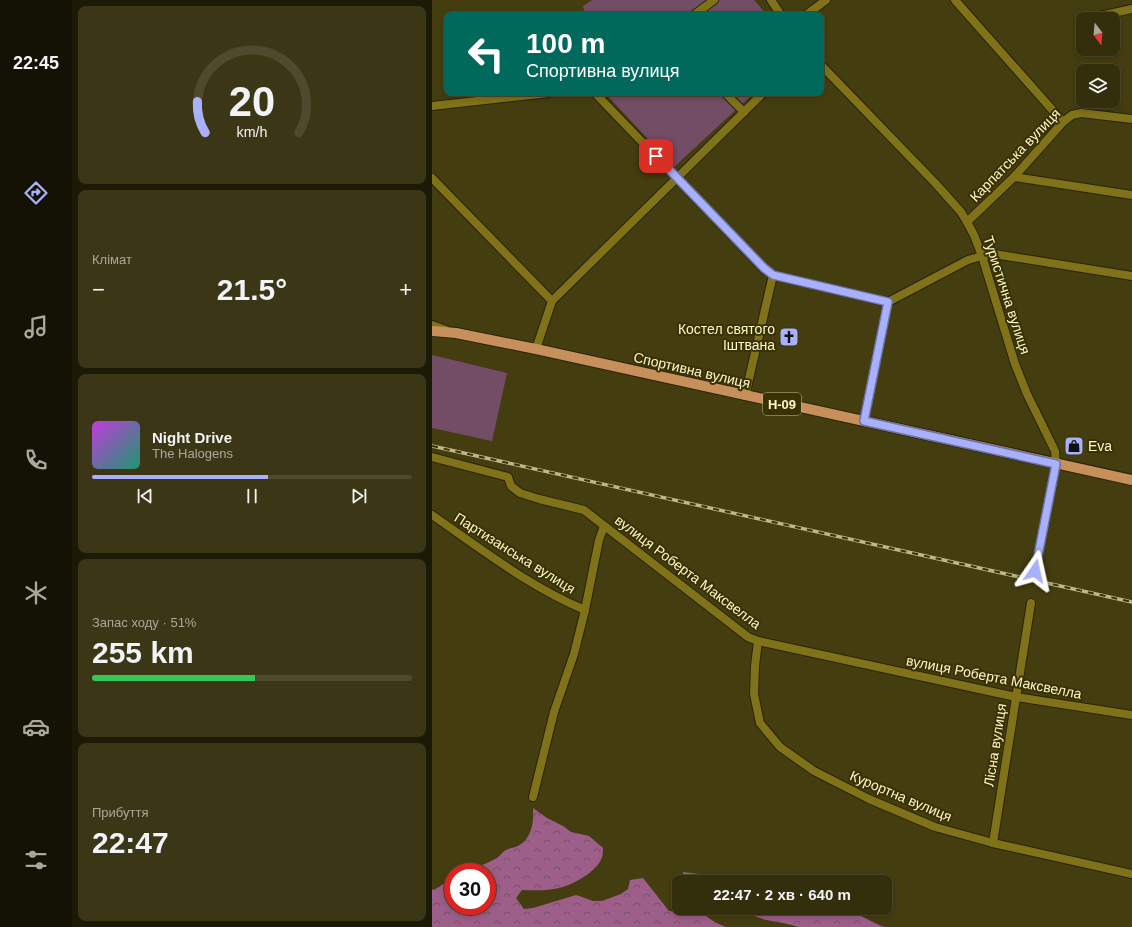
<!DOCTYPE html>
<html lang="uk">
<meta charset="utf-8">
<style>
:root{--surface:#332e0c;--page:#3b3615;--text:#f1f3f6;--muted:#a9a89d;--line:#4e4a2d;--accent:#a9b0fc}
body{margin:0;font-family:Helvetica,sans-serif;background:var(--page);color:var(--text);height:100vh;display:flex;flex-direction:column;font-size:15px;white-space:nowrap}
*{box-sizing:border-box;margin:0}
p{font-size:13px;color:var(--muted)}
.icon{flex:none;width:22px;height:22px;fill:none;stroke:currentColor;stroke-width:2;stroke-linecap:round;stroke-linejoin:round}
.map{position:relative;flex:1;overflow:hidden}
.side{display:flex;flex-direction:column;gap:6px;padding:6px;background:#1c1907;width:360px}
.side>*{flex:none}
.top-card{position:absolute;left:12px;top:12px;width:380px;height:84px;border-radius:8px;box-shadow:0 2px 6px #0003,0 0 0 1px var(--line);background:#00695c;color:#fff;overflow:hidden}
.needle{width:26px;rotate:164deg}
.controls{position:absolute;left:644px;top:12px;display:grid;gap:8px}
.controls a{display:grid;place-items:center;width:44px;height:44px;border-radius:8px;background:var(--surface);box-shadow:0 2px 6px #0003,0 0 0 1px var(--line);font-size:20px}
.speed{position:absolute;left:12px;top:863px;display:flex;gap:8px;font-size:20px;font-weight:700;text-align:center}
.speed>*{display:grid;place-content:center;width:52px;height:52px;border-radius:50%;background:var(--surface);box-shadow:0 2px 6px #0003,0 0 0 1px var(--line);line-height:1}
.speed .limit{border:6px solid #d22;background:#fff;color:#111}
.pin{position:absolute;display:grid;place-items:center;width:34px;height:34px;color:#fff;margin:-17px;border-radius:8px;box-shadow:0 2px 6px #0006}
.me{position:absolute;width:44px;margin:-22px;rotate:11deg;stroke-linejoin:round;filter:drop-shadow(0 0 3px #0008)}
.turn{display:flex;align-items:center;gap:14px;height:84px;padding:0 16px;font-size:18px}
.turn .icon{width:52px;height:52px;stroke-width:2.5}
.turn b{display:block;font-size:28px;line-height:34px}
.big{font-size:30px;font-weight:700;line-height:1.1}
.side .tile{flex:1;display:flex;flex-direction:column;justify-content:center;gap:6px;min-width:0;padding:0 14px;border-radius:8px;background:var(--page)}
.side .dial{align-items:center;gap:0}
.dial svg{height:104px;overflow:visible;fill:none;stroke:var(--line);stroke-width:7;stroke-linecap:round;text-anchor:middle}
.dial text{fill:var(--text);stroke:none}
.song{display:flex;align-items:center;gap:12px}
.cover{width:48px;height:48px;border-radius:6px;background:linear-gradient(135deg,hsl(290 70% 55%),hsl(160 70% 35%))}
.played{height:4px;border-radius:2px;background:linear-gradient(90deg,var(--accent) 55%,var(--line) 55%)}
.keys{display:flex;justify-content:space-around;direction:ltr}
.heat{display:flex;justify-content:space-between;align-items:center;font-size:22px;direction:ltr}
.charge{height:6px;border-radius:3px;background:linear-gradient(90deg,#34c759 51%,var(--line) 0)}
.trip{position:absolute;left:240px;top:875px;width:220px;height:40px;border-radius:8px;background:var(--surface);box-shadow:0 2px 6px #0003,0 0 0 1px var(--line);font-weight:700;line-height:40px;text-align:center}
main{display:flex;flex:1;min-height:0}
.tabs{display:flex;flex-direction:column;width:72px;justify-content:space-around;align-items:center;background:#141205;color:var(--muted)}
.tabs .icon{width:28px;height:28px}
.tabs .current{color:var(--accent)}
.tabs b{font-size:18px;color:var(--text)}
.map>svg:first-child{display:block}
</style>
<main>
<nav class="tabs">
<b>22:45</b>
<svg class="icon current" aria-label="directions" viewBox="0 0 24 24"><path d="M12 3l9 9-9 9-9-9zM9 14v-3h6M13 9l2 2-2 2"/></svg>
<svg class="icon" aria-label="music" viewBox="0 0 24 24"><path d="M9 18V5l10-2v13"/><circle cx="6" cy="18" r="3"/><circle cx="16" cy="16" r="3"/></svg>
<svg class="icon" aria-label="phone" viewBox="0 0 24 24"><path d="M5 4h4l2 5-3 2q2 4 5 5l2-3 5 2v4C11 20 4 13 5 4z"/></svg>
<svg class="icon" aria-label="climate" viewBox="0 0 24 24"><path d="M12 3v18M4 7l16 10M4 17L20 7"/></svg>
<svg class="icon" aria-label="car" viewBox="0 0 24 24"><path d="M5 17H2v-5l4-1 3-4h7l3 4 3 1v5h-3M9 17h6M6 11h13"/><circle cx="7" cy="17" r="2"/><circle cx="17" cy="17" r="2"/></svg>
<svg class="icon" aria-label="filters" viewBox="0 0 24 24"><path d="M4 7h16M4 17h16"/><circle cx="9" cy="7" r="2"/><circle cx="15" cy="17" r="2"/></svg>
</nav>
<section class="side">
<div class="tile dial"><svg viewBox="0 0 100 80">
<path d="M14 69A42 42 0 1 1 86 69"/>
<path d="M14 69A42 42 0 0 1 8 45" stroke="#a9b0fc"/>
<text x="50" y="56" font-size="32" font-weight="700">20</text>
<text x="50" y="72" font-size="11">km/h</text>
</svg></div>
<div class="tile"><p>Клімат</p>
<div class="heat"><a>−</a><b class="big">21.5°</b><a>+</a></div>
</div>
<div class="tile">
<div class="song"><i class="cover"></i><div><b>Night Drive</b><p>The Halogens</p></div></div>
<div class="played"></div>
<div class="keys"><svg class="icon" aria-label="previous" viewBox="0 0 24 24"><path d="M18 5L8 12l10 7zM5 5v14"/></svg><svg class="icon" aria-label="pause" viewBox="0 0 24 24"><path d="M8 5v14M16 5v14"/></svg><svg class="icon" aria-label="next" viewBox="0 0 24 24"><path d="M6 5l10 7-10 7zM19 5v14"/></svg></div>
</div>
<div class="tile"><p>Запас ходу · 51%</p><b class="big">255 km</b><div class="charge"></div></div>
<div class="tile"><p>Прибуття</p><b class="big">22:47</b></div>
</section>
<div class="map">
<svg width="700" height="927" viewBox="0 0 700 927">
<defs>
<pattern id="forest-crowns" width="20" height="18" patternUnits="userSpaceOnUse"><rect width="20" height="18" fill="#9d5e89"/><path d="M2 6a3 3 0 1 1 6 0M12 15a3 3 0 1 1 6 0" fill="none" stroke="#745464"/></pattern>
</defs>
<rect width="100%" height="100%" fill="#443d10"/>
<g fill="url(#forest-crowns)">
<path d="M101 808 115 818 131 826 139 832 157 836 171 848C171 851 171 854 170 857 165 873 137 887 122 889 111 891 100 890 90 890L84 898 92 909 101 908 144 895 161 901H170L189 894 196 889 198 880 211 878 237 911 246 912 245 895 247 897V908H264C274 916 282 923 294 927H0V889L2 890 21 878V906H55V872H33C43 867 55 864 65 858 68 856 70 852 74 850 77 848 82 848 86 846 100 838 102 822 101 808Z"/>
<polygon points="251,872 275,875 291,882 251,882"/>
<path d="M300 908H398L421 912 449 926 453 927H366C353 922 340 922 328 918 318 915 310 910 300 908Z"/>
</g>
<g fill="#734c66">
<polygon points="160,0 322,0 335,15 153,15 151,6"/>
<polygon points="173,93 322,93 242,167"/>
<polygon points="0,355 75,373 60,441 0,428"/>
</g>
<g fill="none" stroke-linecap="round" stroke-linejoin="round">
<defs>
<g id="minor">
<polyline points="339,0 349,15"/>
<polyline points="523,0 631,122"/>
<polyline points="262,15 282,0"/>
<polyline points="374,15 394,0"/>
<polyline points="659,18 700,9"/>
<polyline points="389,65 504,184 529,212 535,222 542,235 550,256 583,364 595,394 623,451 624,464 603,571"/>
<polyline points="163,93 332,269 341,275 456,302 536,260 550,256 562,254 700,276"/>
<polyline points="293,93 312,112"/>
<polyline points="0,106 117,93"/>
<polyline points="582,177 700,195"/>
<polyline points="0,178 120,301"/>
<polyline points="535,222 582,177 631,122 640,115 649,113 700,119"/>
<polyline points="0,325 14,330"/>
<polyline points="104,349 120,301 331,93"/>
<polyline points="313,396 341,275"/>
<polyline points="432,421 456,302"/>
<polyline points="0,457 76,477 79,486 88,493 107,499 152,510 316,637 326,641 584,697 700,715"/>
<path d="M0 515C49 549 98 587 153 610"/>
<polyline points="326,641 323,666 322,694 328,723 348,747 382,771 437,799 503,827 561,843 700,874"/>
<polyline points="101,797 122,712 142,654 153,610 167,540 172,526"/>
<polyline points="561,843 599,603"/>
</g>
<polyline id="major" points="0,331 24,333 104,349 700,480"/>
</defs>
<use href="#minor" stroke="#282409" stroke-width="10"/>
<use href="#major" stroke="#282409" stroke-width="12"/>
<use href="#minor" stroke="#807218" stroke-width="8"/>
<use href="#major" stroke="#c78f5a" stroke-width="10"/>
<defs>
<polyline id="rail" points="0,446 700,602"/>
</defs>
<use href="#rail" stroke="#bdb78c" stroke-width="3.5"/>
<use href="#rail" stroke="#3a3203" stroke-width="2" stroke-dasharray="6" stroke-linecap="butt"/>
</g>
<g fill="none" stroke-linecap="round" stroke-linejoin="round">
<defs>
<polyline id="route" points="224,156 332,268 341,275 456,302 432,421 624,464 603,571"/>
</defs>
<use href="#route" stroke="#6e72a4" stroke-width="10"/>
<use href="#route" stroke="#a9b0fc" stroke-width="7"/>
</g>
<defs>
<symbol id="church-square" viewBox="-11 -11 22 22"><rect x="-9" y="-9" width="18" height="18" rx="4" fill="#a9b0fc" stroke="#3a3203"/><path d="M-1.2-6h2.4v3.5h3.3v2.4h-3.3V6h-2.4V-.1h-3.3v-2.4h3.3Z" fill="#111"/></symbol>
<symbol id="shop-square" viewBox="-11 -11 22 22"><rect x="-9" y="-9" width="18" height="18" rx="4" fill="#a9b0fc" stroke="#3a3203"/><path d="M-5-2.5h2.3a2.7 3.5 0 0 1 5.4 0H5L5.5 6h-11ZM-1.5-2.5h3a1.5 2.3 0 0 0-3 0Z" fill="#111"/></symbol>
</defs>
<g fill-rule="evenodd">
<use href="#church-square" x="346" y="326" width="22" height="22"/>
<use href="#shop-square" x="631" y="435" width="22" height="22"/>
</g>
<g text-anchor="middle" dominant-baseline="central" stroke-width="4" stroke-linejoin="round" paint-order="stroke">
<rect fill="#3a3203" stroke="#c2bc91" stroke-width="1" x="331" y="393" width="38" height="22" rx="3"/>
<g font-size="13" font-weight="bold" fill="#fdf7ce">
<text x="350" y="404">Н-09</text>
</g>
<g font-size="14" fill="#fdf7ce" stroke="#3a3203">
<text transform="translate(583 155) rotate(-46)">Карпатська вулиця</text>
<text transform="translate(575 295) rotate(72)">Туристична вулиця</text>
<text transform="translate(260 370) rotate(13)">Спортивна вулиця</text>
<text transform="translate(83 553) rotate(32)">Партизанська вулиця</text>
<text transform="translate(256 572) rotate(37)">вулиця Роберта Максвелла</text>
<text transform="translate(562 677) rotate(11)">вулиця Роберта Максвелла</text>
<text transform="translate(563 745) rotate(-81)">Лісна вулиця</text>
<text transform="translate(469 796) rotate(23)">Курортна вулиця</text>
</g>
<g font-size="14" fill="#fdf7ce" stroke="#3a3203" text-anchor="end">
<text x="343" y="329">Костел святого<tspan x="343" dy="16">Іштвана</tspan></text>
<text x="656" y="446" text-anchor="start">Eva</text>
</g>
</g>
</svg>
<div class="controls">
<a><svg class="needle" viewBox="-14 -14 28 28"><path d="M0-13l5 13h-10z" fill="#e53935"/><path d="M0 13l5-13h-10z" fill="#a9a89d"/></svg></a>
<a><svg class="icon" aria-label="layers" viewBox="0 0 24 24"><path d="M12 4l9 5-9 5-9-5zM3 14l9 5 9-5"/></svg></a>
</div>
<div class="speed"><div class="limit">30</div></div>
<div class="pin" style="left:224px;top:156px;background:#d93025"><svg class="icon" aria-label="arrive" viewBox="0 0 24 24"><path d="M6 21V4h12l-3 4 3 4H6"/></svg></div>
<svg class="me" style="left:603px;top:571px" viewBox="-20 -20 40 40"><path d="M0-17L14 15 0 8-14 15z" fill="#a9b0fc" stroke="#fff" stroke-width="4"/></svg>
<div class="trip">22:47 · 2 хв · 640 m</div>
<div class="top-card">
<div class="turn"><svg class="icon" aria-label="left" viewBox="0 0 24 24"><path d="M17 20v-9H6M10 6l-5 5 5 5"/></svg><div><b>100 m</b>Спортивна вулиця</div></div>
</div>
</div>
</main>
